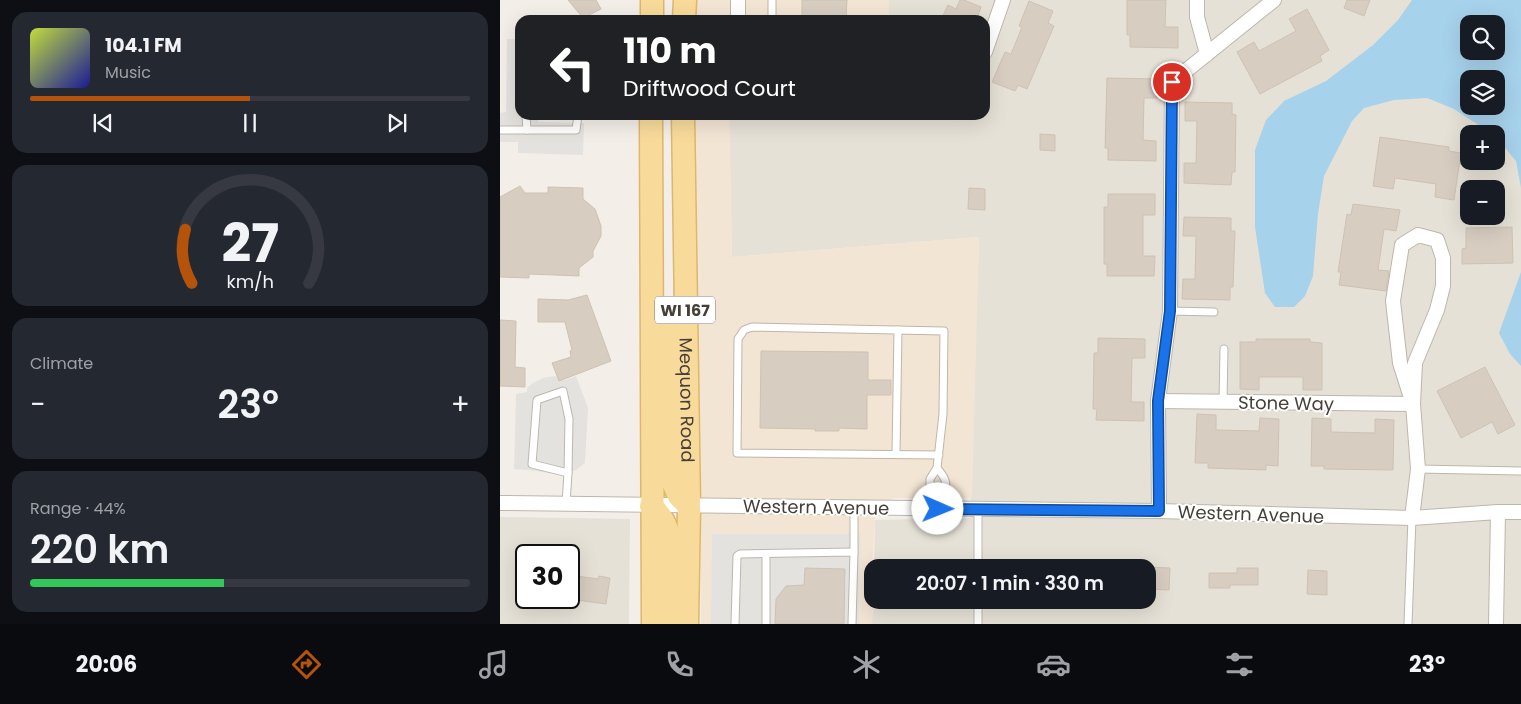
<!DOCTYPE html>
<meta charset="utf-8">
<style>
:root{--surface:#171b24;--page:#242831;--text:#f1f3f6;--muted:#9ea1a6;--line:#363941;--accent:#b45309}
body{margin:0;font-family:Poppins,sans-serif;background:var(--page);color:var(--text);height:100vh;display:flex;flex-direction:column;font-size:19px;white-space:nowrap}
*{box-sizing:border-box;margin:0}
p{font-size:16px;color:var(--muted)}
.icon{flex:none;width:28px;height:28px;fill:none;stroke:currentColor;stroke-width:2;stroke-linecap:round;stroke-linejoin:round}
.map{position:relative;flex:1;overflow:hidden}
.drawer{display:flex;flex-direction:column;gap:12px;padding:12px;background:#0d0f14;width:500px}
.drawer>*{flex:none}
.hud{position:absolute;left:15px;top:15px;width:475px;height:105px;border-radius:15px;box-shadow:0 5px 20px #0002;background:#202124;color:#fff;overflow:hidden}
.fabs{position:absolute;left:960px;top:15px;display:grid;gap:10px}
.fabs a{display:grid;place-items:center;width:45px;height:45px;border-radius:10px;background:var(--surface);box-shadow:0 5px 20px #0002;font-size:25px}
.speed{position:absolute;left:15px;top:544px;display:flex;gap:10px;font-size:25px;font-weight:700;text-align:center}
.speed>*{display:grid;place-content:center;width:65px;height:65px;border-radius:50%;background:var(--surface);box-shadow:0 5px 20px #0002;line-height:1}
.speed .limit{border:2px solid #111;border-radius:8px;background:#fff;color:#111}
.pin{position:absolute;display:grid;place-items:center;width:42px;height:42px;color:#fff;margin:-21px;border:2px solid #fff;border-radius:50%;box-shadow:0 1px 5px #0007}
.me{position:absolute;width:55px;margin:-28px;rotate:91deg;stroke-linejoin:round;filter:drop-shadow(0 0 4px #0008)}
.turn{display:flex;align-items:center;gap:18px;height:105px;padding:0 25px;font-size:22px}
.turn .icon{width:65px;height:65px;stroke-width:2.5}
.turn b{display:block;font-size:35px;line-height:42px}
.big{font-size:38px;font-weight:600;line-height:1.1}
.drawer .widget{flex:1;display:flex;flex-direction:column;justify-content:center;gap:8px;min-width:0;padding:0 18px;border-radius:15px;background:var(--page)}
.drawer .dial{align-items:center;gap:0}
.dial svg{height:130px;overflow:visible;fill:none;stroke:var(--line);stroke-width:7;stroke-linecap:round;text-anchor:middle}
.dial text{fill:var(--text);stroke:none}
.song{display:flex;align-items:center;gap:15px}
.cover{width:60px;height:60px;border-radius:8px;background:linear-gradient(135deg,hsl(70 70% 55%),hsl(240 70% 35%))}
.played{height:5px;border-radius:2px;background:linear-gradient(90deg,var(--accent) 50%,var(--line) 50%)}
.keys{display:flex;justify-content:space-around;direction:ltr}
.heat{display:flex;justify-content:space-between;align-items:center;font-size:28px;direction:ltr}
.charge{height:8px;border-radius:4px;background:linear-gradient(90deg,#34c759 44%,var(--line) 0)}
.trip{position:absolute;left:364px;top:559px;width:292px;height:50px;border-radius:15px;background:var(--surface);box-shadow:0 5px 20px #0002;font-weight:600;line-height:50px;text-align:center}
.menu{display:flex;height:80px;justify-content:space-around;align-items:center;background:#090b0e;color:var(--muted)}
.menu .icon{width:35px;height:35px}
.menu .current{color:var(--accent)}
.menu b{font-size:22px;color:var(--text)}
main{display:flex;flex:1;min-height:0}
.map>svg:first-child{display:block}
</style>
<main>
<section class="drawer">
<div class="widget">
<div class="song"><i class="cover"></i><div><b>104.1 FM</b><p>Music</p></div></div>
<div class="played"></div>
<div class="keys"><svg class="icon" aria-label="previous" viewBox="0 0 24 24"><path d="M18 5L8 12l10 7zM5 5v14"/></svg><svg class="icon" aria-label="pause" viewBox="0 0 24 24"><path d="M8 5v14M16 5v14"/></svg><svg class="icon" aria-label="next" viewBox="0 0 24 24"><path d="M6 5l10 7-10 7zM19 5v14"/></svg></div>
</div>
<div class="widget dial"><svg viewBox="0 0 100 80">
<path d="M14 69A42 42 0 1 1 86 69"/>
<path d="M14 69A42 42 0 0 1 10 36" stroke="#b45309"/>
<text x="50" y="56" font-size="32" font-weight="700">27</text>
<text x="50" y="72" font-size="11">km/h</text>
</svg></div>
<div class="widget"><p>Climate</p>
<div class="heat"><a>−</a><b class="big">23°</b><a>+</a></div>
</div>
<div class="widget"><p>Range · 44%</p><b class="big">220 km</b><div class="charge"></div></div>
</section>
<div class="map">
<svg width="1021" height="624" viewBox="0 0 1021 624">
<rect width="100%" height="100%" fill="#f3efe8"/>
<g fill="#e6e1d6" fill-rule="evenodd">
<path d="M389 0H1021V624H372L373 600H648V568L374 567 375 520 470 518 479 237 232 257 229 115H485V20H389ZM969 24H996V51H969ZM969 79H996V106H969ZM969 134H996V161H969ZM969 189H996V216H969Z"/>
<path d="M0 517 130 519 129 624H0ZM26 555H69V598H26Z"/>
</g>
<g fill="#f3e5d4">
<rect x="192" y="0" width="197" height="20"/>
<polygon points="191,115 229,115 232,257 479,237 472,498 395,498 387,501 376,501 372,568 372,624 201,624 200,466 193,360"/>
</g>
<g fill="#e4e2df">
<polygon points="7,39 20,39 20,115 38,115 38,122 84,123 83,155 18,153 18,142 0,142 0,113 6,112"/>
<polygon points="55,376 65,380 76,376 88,408 85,463 76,470 59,475 37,471 14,469 16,394 27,392 27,388 33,383 43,378"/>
<polygon points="212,534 360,534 359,624 211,624"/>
</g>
<g fill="#a7d2ec" fill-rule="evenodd">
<path d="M912 0H1021V188L1016 161 996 137V134H992L954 109 927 98 894 100 864 108 852 121 824 176 818 214 813 276 805 296 794 307H775L765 293 755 227V150L766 120 784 101 826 81 873 45 898 20ZM969 24H996V51H969ZM969 79H996V106H969Z"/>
<polygon points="1021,272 1021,366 1010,354 999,333"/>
</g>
<g fill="#d7cdc1" stroke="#cec2b1">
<polygon points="68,0 96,0 101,9 83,18"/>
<polygon points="302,0 347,0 346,20 302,20"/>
<polygon points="460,0 464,0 481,7 477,18 482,20 441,20 448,5 456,9"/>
<polygon points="627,0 666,0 665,27 678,27 678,48 630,47 630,35 627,35"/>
<polygon points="847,0 870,0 864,16 844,8"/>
<polygon points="529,1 553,11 548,23 554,26 527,89 518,85 515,91 492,82 505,52 511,54 522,27 519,26"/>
<polygon points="807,9 829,50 820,56 822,61 760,94 737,52 754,42 759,51 796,31 789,19"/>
<polygon points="607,78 657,79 657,98 644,98 643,140 656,141 656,161 608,160 608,148 605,148"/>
<polygon points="685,102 732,103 732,114 736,115 735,172 732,172 731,185 684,183 684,163 696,163 697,121 685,121"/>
<polygon points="540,134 555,135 555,151 540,150"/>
<polygon points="880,137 949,147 949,151 961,153 954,200 935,197 936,184 895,178 893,189 873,186"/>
<polygon points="20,186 25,193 48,193 48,187 83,188 83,199 95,209 101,226 101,236 93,251 93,257 79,268 79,276 29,274 29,278 0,277 0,197"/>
<polygon points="469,188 485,189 485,210 468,209"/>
<polygon points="608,194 655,194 655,215 643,215 643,256 655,256 654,276 607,276 607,264 604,264 604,207 608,207"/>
<polygon points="853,204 900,210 896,231 884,229 878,270 889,271 886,291 839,285 841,272 838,272 847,214 851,215"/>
<polygon points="684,217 731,218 731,231 735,231 733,287 730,287 730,300 682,299 683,279 695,279 696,236 683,236"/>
<polygon points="1012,227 1013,263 962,264 962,249 966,248 966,228"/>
<polygon points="87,295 111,361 59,381 52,363 71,357 70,351 72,350 65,322 38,322 38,299 68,300"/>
<polygon points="0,320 16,321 15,367 25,368 25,387 0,386"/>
<polygon points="598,338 645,339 645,358 632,358 631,402 644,402 644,421 596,420 597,409 593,409 594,353 598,353"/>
<polygon points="756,339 810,339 810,342 822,343 822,390 803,390 803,377 759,377 759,390 740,389 740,342 756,342"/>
<polygon points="261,351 368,352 368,380 391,380 391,395 367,395 367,429 339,428 339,431 315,431 315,429 260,428"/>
<polygon points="985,367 1015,425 998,434 992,422 961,438 937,391"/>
<polygon points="697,414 716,415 716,430 759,431 760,418 779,419 778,466 766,465 766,470 708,468 708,463 695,463"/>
<polygon points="812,418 831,419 831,432 875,433 875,419 894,420 893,470 824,469 824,466 811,466"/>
<polygon points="648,567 670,568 669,590 648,589"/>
<polygon points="305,568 345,569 344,624 275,624 276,599 286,586 304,585"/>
<polygon points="737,568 758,568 758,585 730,585 730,588 709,588 709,573 737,573"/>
<polygon points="808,570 827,571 827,595 807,594"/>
<polygon points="69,575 98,579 99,576 110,578 106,604 69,599"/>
</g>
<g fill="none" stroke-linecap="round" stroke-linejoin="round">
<defs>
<g id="service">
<polyline points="272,20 272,0"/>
<polyline points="26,115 27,130 76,130 78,115"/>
<polyline points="0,130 27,130"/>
<polyline points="670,311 714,312"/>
<polygon points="63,391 69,419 68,473 32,464 37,400"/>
<polyline points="723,402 724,349"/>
<polyline points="396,454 398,330"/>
<path d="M437 468C443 475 449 483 444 492 441 497 439 498 438 504"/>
<polyline points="918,469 1021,471"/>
<polyline points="438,500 430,490 430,479 437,468 443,414 444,331 252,327 244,330 238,339 237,453 439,455"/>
<polyline points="66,504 68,473"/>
<polyline points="354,508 354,552"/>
<polyline points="478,510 478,568"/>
<polyline points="478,600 478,624"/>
<polyline points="235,624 237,556 240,554 354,552 352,624"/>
<polyline points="266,624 266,554"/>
<polyline points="908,624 912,518"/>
</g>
<g id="minor">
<polyline points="697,0 697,17 707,54"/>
<polyline points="238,20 238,0"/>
<polyline points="485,52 503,0"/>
<polyline points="658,401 913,404"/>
<polyline points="0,503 659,511 912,518 998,512 1021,512"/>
<polyline points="659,511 658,401 670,311 672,82 774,0"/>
<polyline points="912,518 918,469 913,404 915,363 937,310 943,286 943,258 937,240 918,235 902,245 893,301 900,363 913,404"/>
<polyline points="996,624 998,512"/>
</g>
<g id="primary">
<polyline points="152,20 152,0"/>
<polyline points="184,20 185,0"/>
<polyline points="151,115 153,624"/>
<path id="s1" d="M183 115 189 506 187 624"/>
<polyline points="163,315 170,369 172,480 179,496 189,506"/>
<path d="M151 506C176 528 170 555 170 585 170 598 172 611 173 624"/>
</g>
</defs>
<use href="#service" stroke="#beb6ab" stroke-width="9"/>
<use href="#minor" stroke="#beb6ab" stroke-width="16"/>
<use href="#primary" stroke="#ddb76c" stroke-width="25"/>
<use href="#service" stroke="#fff" stroke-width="7"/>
<use href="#minor" stroke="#fff" stroke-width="14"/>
<use href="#primary" stroke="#f8db9b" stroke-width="22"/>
</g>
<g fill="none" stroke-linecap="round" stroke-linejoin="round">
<defs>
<polyline id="route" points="438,509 659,511 658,401 670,311 672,82"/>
</defs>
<use href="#route" stroke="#114b97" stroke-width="12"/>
<use href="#route" stroke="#1a73e8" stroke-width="9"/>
</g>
<g text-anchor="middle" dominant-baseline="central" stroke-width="4" stroke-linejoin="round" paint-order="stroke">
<rect fill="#fff" stroke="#7e7973" stroke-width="1" x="155" y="296.5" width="60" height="27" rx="4"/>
<g font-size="16" font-weight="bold" fill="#463f37">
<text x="185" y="310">WI 167</text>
</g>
<g font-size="18" fill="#463f37" stroke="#fff">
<text stroke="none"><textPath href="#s1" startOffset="285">Mequon Road</textPath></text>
<text transform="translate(786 403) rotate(1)">Stone Way</text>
<text transform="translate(316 507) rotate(1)">Western Avenue</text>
<text transform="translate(751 514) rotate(2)">Western Avenue</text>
</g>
</g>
</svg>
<div class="fabs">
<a><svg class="icon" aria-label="search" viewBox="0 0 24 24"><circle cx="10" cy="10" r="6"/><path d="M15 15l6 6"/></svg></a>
<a><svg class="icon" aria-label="layers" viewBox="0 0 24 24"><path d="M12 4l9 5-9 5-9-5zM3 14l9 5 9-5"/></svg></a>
<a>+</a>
<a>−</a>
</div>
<div class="speed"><div class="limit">30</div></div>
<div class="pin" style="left:672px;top:82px;background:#d93025"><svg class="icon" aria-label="arrive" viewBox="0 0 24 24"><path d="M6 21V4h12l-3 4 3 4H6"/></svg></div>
<svg class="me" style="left:438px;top:509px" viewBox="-20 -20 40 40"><circle r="19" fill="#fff"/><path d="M0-13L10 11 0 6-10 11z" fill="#1a73e8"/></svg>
<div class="trip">20:07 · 1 min · 330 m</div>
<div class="hud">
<div class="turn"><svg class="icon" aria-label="left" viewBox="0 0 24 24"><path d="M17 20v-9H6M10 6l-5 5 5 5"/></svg><div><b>110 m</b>Driftwood Court</div></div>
</div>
</div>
</main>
<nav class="menu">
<b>20:06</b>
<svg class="icon current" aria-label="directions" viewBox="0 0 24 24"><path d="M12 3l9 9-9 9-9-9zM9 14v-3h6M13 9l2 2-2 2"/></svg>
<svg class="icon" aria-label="music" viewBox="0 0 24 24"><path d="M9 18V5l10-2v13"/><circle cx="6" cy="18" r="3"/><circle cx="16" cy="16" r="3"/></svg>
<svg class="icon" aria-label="phone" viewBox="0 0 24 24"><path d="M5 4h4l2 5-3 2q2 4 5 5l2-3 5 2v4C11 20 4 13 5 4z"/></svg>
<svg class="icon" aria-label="climate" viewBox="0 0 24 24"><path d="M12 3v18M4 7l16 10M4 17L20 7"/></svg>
<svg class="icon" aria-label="car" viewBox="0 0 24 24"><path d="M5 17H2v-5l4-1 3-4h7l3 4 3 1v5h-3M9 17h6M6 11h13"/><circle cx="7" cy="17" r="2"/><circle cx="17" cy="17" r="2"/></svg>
<svg class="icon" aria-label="filters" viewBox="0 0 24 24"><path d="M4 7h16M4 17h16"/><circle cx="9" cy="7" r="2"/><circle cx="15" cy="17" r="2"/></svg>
<b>23°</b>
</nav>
